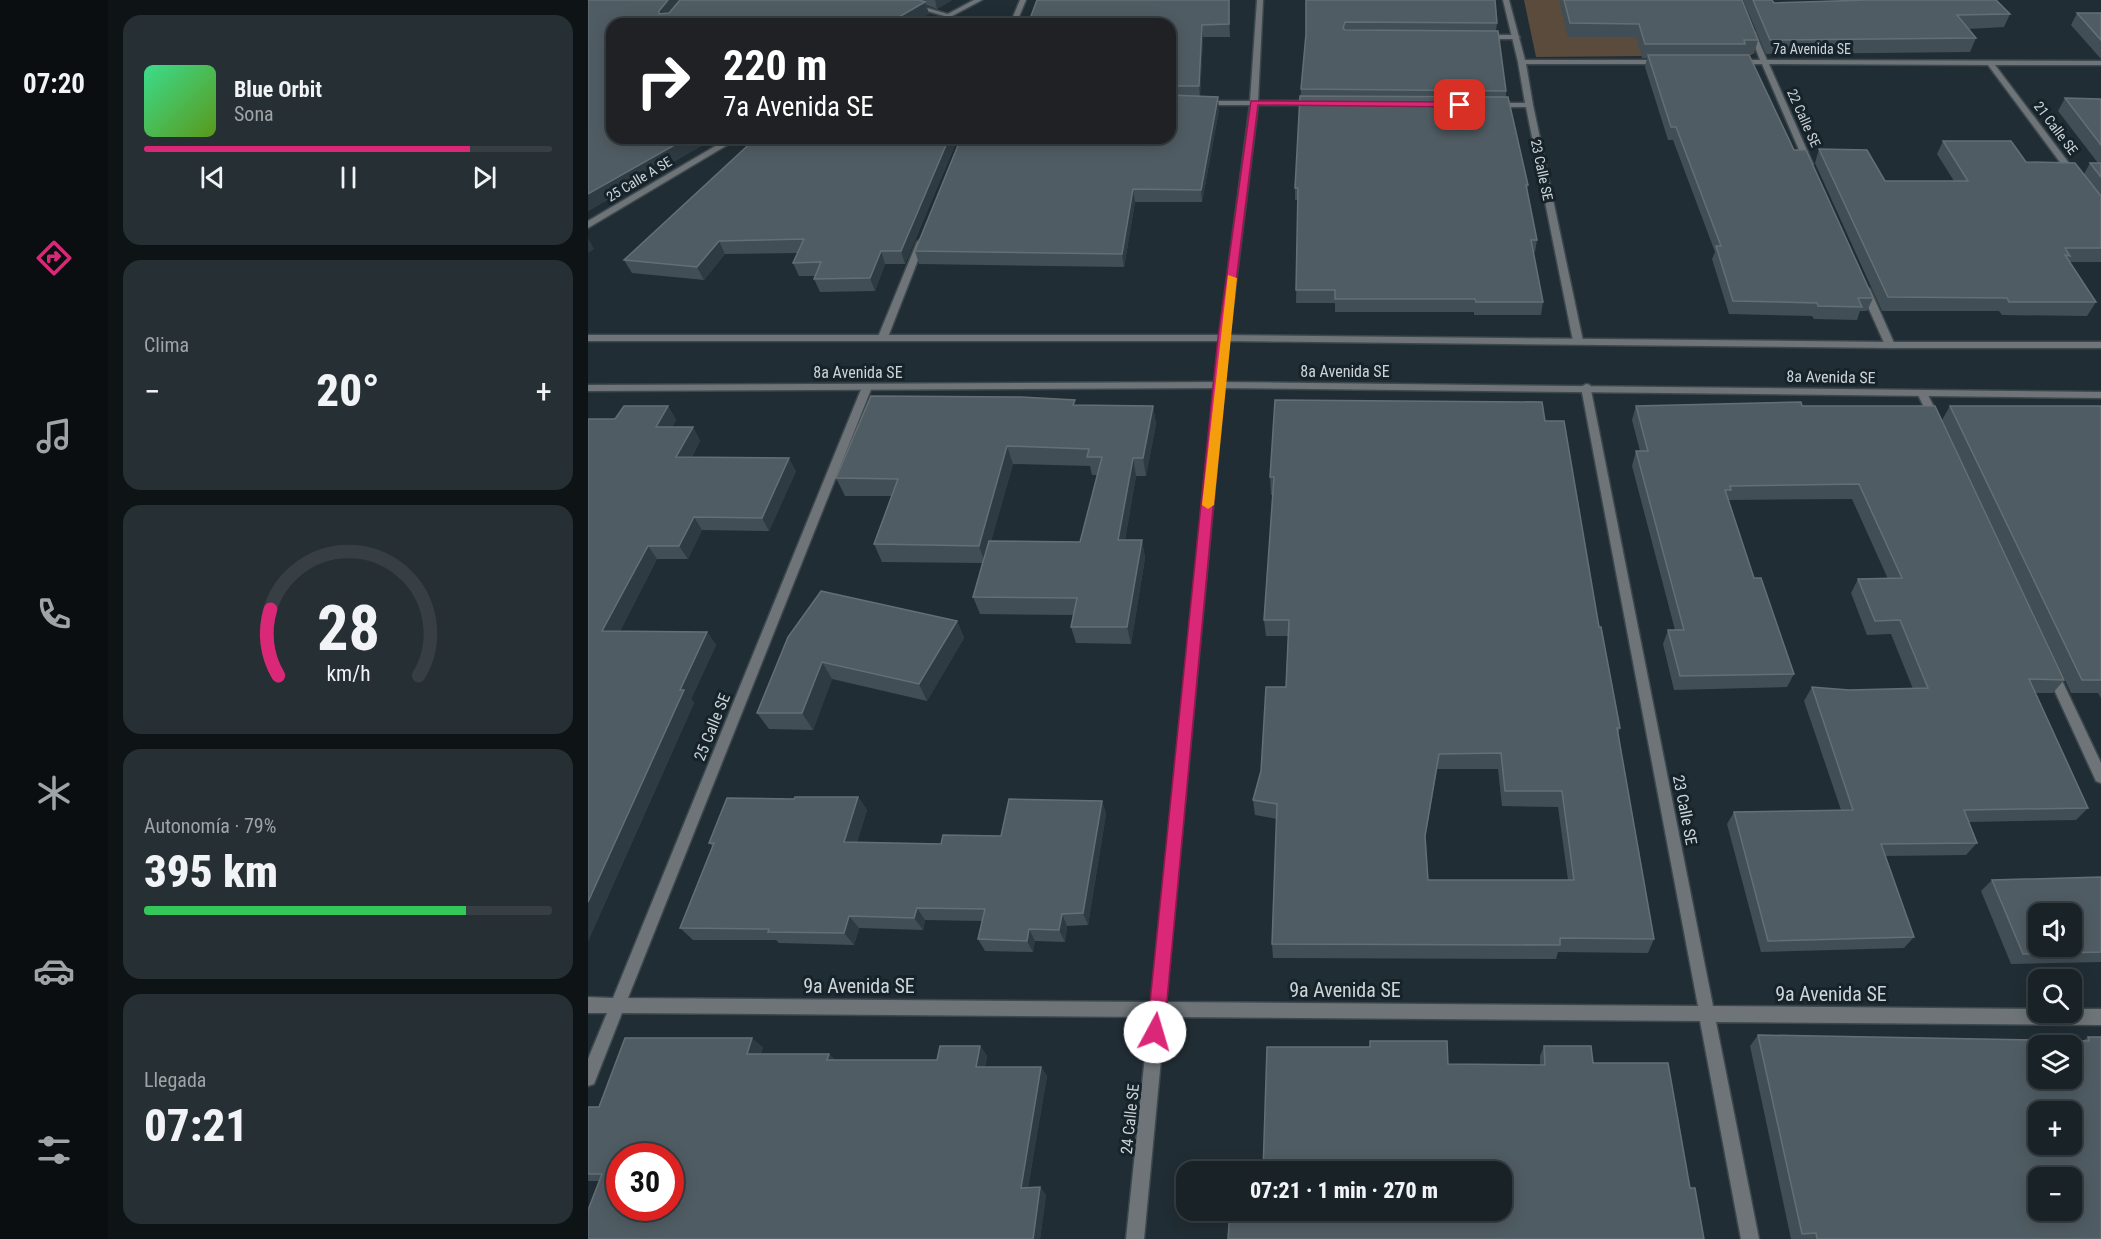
<!DOCTYPE html>
<html lang="es">
<meta charset="utf-8">
<style>
:root{--surface:#192227;--page:#262f33;--text:#f1f3f6;--muted:#9fa4a7;--line:#373f44;--accent:#db2777}
body{margin:0;font-family:"Roboto Condensed",sans-serif;background:var(--page);color:var(--text);height:100vh;display:flex;flex-direction:column;font-size:22px;white-space:nowrap}
*{box-sizing:border-box;margin:0}
p{font-size:20px;color:var(--muted)}
.icon{flex:none;width:33px;height:33px;fill:none;stroke:currentColor;stroke-width:2;stroke-linecap:round;stroke-linejoin:round}
.map{position:relative;flex:1;overflow:hidden}
.panel{display:flex;flex-direction:column;gap:15px;padding:15px;background:#0e1315;width:480px}
.panel>*{flex:none}
.hud{position:absolute;left:18px;top:18px;width:570px;height:126px;border-radius:18px;box-shadow:0 3px 15px #0003,0 0 0 2px var(--line);background:#202124;color:#fff;overflow:hidden}
.tools{position:absolute;left:1440px;top:903px;display:grid;gap:12px}
.tools a{display:grid;place-items:center;width:54px;height:54px;border-radius:12px;background:var(--surface);box-shadow:0 3px 15px #0003,0 0 0 2px var(--line);font-size:30px}
.speed{position:absolute;left:18px;top:1143px;display:flex;gap:12px;font-size:30px;font-weight:700;text-align:center}
.speed>*{display:grid;place-content:center;width:78px;height:78px;border-radius:50%;background:var(--surface);box-shadow:0 3px 15px #0003,0 0 0 2px var(--line);line-height:1}
.speed .limit{border:9px solid #d22;background:#fff;color:#111}
.pin{position:absolute;display:grid;place-items:center;width:51px;height:51px;color:#fff;margin:-26px;border-radius:12px;box-shadow:0 3px 9px #0006}
.me{position:absolute;width:66px;margin:-33px;rotate:6deg;stroke-linejoin:round;filter:drop-shadow(0 0 4px #0008)}
.turn{display:flex;align-items:center;gap:21px;height:126px;padding:0 18px;font-size:27px}
.turn .icon{width:78px;height:78px;stroke-width:2.5}
.turn b{display:block;font-size:42px;line-height:51px}
.big{font-size:45px;font-weight:800;line-height:1.1}
.panel .widget{flex:1;display:flex;flex-direction:column;justify-content:center;gap:9px;min-width:0;padding:0 21px;border-radius:18px;background:var(--page)}
.panel .dial{align-items:center;gap:0}
.dial svg{height:156px;overflow:visible;fill:none;stroke:var(--line);stroke-width:7;stroke-linecap:round;text-anchor:middle}
.dial text{fill:var(--text);stroke:none}
.song{display:flex;align-items:center;gap:18px}
.cover{width:72px;height:72px;border-radius:9px;background:linear-gradient(135deg,hsl(150 70% 55%),hsl(90 70% 35%))}
.played{height:6px;border-radius:3px;background:linear-gradient(90deg,var(--accent) 80%,var(--line) 80%)}
.keys{display:flex;justify-content:space-around;direction:ltr}
.heat{display:flex;justify-content:space-between;align-items:center;font-size:33px;direction:ltr}
.charge{height:9px;border-radius:4px;background:linear-gradient(90deg,#34c759 79%,var(--line) 0)}
.trip{position:absolute;left:588px;top:1161px;width:336px;height:60px;border-radius:18px;background:var(--surface);box-shadow:0 3px 15px #0003,0 0 0 2px var(--line);font-weight:800;line-height:60px;text-align:center}
main{display:flex;flex:1;min-height:0}
.dock{display:flex;flex-direction:column;width:108px;justify-content:space-around;align-items:center;background:#0a0e10;color:var(--muted)}
.dock .icon{width:42px;height:42px}
.dock .on{color:var(--accent)}
.dock b{font-size:27px;color:var(--text)}
.map>svg:first-child{display:block}
</style>
<main>
<nav class="dock">
<b>07:20</b>
<svg class="icon on" aria-label="directions" viewBox="0 0 24 24"><path d="M12 3l9 9-9 9-9-9zM9 14v-3h6M13 9l2 2-2 2"/></svg>
<svg class="icon" aria-label="music" viewBox="0 0 24 24"><path d="M9 18V5l10-2v13"/><circle cx="6" cy="18" r="3"/><circle cx="16" cy="16" r="3"/></svg>
<svg class="icon" aria-label="phone" viewBox="0 0 24 24"><path d="M5 4h4l2 5-3 2q2 4 5 5l2-3 5 2v4C11 20 4 13 5 4z"/></svg>
<svg class="icon" aria-label="climate" viewBox="0 0 24 24"><path d="M12 3v18M4 7l16 10M4 17L20 7"/></svg>
<svg class="icon" aria-label="car" viewBox="0 0 24 24"><path d="M5 17H2v-5l4-1 3-4h7l3 4 3 1v5h-3M9 17h6M6 11h13"/><circle cx="7" cy="17" r="2"/><circle cx="17" cy="17" r="2"/></svg>
<svg class="icon" aria-label="filters" viewBox="0 0 24 24"><path d="M4 7h16M4 17h16"/><circle cx="9" cy="7" r="2"/><circle cx="15" cy="17" r="2"/></svg>
</nav>
<section class="panel">
<div class="widget">
<div class="song"><i class="cover"></i><div><b>Blue Orbit</b><p>Sona</p></div></div>
<div class="played"></div>
<div class="keys"><svg class="icon" aria-label="previous" viewBox="0 0 24 24"><path d="M18 5L8 12l10 7zM5 5v14"/></svg><svg class="icon" aria-label="pause" viewBox="0 0 24 24"><path d="M8 5v14M16 5v14"/></svg><svg class="icon" aria-label="next" viewBox="0 0 24 24"><path d="M6 5l10 7-10 7zM19 5v14"/></svg></div>
</div>
<div class="widget"><p>Clima</p>
<div class="heat"><a>−</a><b class="big">20°</b><a>+</a></div>
</div>
<div class="widget dial"><svg viewBox="0 0 100 80">
<path d="M14 69A42 42 0 1 1 86 69"/>
<path d="M14 69A42 42 0 0 1 10 35" stroke="#db2777"/>
<text x="50" y="56" font-size="32" font-weight="700">28</text>
<text x="50" y="72" font-size="11">km/h</text>
</svg></div>
<div class="widget"><p>Autonomía · 79%</p><b class="big">395 km</b><div class="charge"></div></div>
<div class="widget"><p>Llegada</p><b class="big">07:21</b></div>
</section>
<div class="map">
<svg width="1513" height="1239" viewBox="0 0 1513 1239">
<rect width="100%" height="100%" fill="#212d34"/>
<polygon fill="#5a4b3d" points="936,0 1137,0 1164,55 948,57"/>
<g fill="none" stroke-linecap="round" stroke-linejoin="round">
<defs>
<g id="service">
<polygon points="301,0 312,0 363,15 360,17"/>
<polygon points="894,35 928,35 932,37 928,39 897,39 893,37"/>
</g>
<g id="minor">
<polygon points="386,0 394,0 349,24 341,24"/>
<polygon points="432,0 438,0 428,24 422,24"/>
<polygon points="669,0 675,0 670,101 728,101 732,103 728,105 670,105 641,338 578,1002 1110,1006 993,387 998,384 1002,385 1125,1006 1450,1009 1450,1012 1484,1012 1484,1009 1513,1009 1513,1025 1128,1022 1171,1239 1153,1239 1112,1021 577,1017 556,1239 538,1239 561,1017 34,1013 6,1084 0,1086 0,1059 19,1013 0,1013 0,997 25,998 274,387 279,384 284,387 40,998 563,1002 631,338 662,105 616,105 612,103 616,101 662,101"/>
<polygon points="915,0 921,0 937,60 1074,60 1078,62 1074,64 938,64 945,105 995,341 990,344 985,341 938,107 907,107 903,105 907,103 937,103 930,62"/>
<polygon points="1161,31 1167,32 1179,60 1513,61 1513,65 1407,65 1490,175 1483,177 1400,65 1181,64 1225,164 1218,166 1174,64 1148,64 1144,62 1148,60 1172,60"/>
<polygon points="141,138 151,138 0,228 0,221"/>
<polygon points="333,239 337,242 300,337 295,340 292,339 290,337 329,242"/>
<polygon points="1277,286 1282,289 1307,345 1305,347 1302,348 1297,345 1272,289"/>
<polygon points="1334,390 1339,393 1352,419 1351,421 1347,422 1342,419 1329,393"/>
<polygon points="1464,667 1468,668 1470,672 1513,763 1513,783 1508,781 1458,672 1460,668"/>
</g>
<g id="tertiary">
<polygon points="0,335 636,335 1302,342 1513,342 1513,348 1302,348 636,341 0,341"/>
<polygon points="632,382 1513,392 1513,398 632,388 0,391 0,385"/>
</g>
</defs>
<use href="#service" stroke="#3c484e" stroke-width="3"/>
<use href="#minor" stroke="#3c484e" stroke-width="3"/>
<use href="#tertiary" stroke="#3c484e" stroke-width="3"/>
<use href="#service" fill="#6e7478" fill-rule="evenodd"/>
<use href="#minor" fill="#6e7478" fill-rule="evenodd"/>
<use href="#tertiary" fill="#6e7478" fill-rule="evenodd"/>
</g>
<g fill="#414e55" fill-rule="evenodd">
<polygon points="0,0 364,0 349,9 338,5 341,14 24,138 127,138 0,211"/>
<polygon points="449,0 642,0 642,37 615,37 612,96 631,110 614,202 547,202 536,267 331,264 327,251 582,138 582,24"/>
<polygon points="718,0 909,23 908,31 918,91 918,97 940,185 939,192 949,240 947,252 945,252 955,302 953,315 886,315 886,312 747,312 747,303 708,303 710,200 707,200 707,188 713,89 718,34"/>
<polygon points="971,0 1154,0 1170,40 1166,54 1155,54 1154,55 1285,298 1279,311 1272,311 1269,320 1226,319 1224,316 1141,314 1124,259 1127,252 1085,140 1080,140 1057,67 1059,58 1054,58 1048,37 980,37"/>
<polygon points="1155,0 1184,0 1186,3 1262,0 1408,0 1422,14 1416,27 1380,29 1388,38 1382,52 1178,54"/>
<polygon points="1489,13 1513,13 1513,59 1483,25"/>
<polygon points="1477,98 1513,99 1513,262 1482,262 1508,302 1499,316 1414,315 1411,311 1294,311 1227,163 1231,149 1297,181 1366,181 1349,154 1355,141 1438,162 1496,174 1502,163 1510,163 1470,111"/>
<polygon points="370,138 317,264 297,264 287,291 232,292 226,279 228,276 211,276 205,263 210,253 137,254 116,280 44,273 36,260"/>
<path d="M488 405 565 406 568 424 558 476H548L537 540H554L557 558 543 644 488 643 483 627 485 615 392 614 385 597 394 563 294 562 286 544 304 496H257L248 478ZM425 464 502 466 504 475H509L492 542 403 541Z"/>
<polygon points="80,406 88,420 84,427 105,427 112,441 104,457 208,471 181,531 114,530 100,559 69,559 32,631 119,632 128,645 103,699 106,703 0,941 0,419 27,419"/>
<polygon points="1048,406 1214,406 1476,680 1465,693 1447,693 1500,808 1488,820 1381,822 1389,843 1378,855 1298,856 1326,937 1316,948 1173,952 1139,824 1146,812 1253,810 1216,701 1224,687 1261,690 1325,689 1303,634 1279,635 1263,593 1270,579 1300,579 1264,499 1141,500 1166,578 1206,674 1199,687 1086,690 1075,644 1080,630 1087,630 1044,466 1048,451 1052,451 1044,420"/>
<polygon points="1362,406 1513,406 1513,698 1510,693 1483,693 1354,420"/>
<path d="M957 421 1011 627 1032 728 1030 735 1066 939 1060 953 970 952 968 959 685 958 684 944 689 819 667 815 665 800 698 687 700 636H678L676 620 685 495H683L682 477ZM849 769H910L914 806 970 807 980 880H840L837 839Z"/>
<polygon points="369,621 376,638 339,701 244,679 225,730 181,729 169,713 200,637"/>
<polygon points="270,797 279,810 269,842 353,844 413,836 514,801 518,814 500,925 479,926 477,942 447,941 445,952 397,951 390,939 394,921 337,920 335,930 271,928 266,945 191,943 188,940 105,940 92,928 125,847 121,843 206,799"/>
<polygon points="1513,877 1513,962 1423,964 1393,891 1404,880"/>
<polygon points="1170,1035 1495,1041 1500,1037 1513,1037 1513,1239 1203,1239 1162,1046"/>
<polygon points="392,1046 399,1056 397,1067 453,1067 459,1076 440,1187 452,1187 458,1195 452,1239 0,1239 11,1181 0,1181 0,1107 11,1107 175,1047 173,1054 241,1054 247,1060 349,1060"/>
<polygon points="956,1046 1005,1063 1102,1188 914,1210 860,1064 952,1065 952,1056"/>
</g>
<g fill="#2e3b42">
<polygon points="80,0 95,0 76,23 71,14 71,11"/>
<polygon points="347,0 364,0 349,9"/>
<polygon points="641,0 642,0 642,37 641,24"/>
<polygon points="337,2 341,14 323,24 299,24"/>
<polygon points="614,25 615,37 612,99 611,86"/>
<polygon points="630,97 631,110 614,202 613,190"/>
<polygon points="99,138 127,138 0,211 0,194"/>
<polygon points="361,138 370,138 317,264 313,251"/>
<polygon points="545,189 547,202 536,267 534,254"/>
<polygon points="0,238 6,249 0,253"/>
<polygon points="131,241 137,254 116,280 109,267"/>
<polygon points="293,251 297,264 287,291 282,278"/>
<polygon points="80,406 88,420 76,441 68,427"/>
<polygon points="565,406 568,424 558,476 555,458"/>
<polygon points="105,427 112,441 97,470 88,457"/>
<polygon points="419,446 425,464 397,563 391,546"/>
<polygon points="201,458 208,471 181,531 174,518"/>
<polygon points="545,458 548,476 534,557 530,540"/>
<polygon points="106,517 114,530 100,559 91,546"/>
<polygon points="554,540 557,558 543,644 539,627"/>
<polygon points="60,546 69,559 25,644 14,631"/>
<polygon points="369,621 376,638 339,701 331,684"/>
<polygon points="119,632 128,645 103,699 106,703 0,941 0,902 92,690"/>
<polygon points="234,662 244,679 225,730 214,713"/>
<polygon points="851,754 849,769 835,851 837,836"/>
<polygon points="270,797 279,810 265,855 256,842"/>
<polygon points="514,801 518,814 500,925 495,913"/>
<polygon points="329,908 337,920 335,930 326,918"/>
<polygon points="474,914 479,926 477,942 471,930"/>
<polygon points="261,916 271,928 266,945 256,933"/>
<polygon points="441,929 447,941 445,952 439,941"/>
<polygon points="164,1038 175,1047 170,1063 159,1054"/>
<polygon points="392,1046 399,1056 395,1076 388,1067"/>
<polygon points="241,1054 250,1063 239,1060"/>
<polygon points="453,1067 459,1076 439,1195 433,1188"/>
<polygon points="452,1187 458,1195 452,1239 445,1239"/>
</g>
<g fill="#505c63" stroke="#646f75" stroke-width="1.5" fill-rule="evenodd">
<polygon points="0,0 80,0 71,11 71,14 81,13 92,0 331,0 337,2 299,24 24,24 24,138 99,138 0,194"/>
<polygon points="449,0 641,0 641,24 614,25 611,86 582,86 582,24 440,24"/>
<polygon points="718,0 907,0 909,23 757,22 755,28 757,30 910,31 918,91 713,89 718,34"/>
<polygon points="976,0 1154,0 1170,40 1156,40 1157,44 1057,44 1051,24 982,23"/>
<polygon points="1165,0 1184,0 1186,3 1278,0 1408,0 1422,14 1369,15 1388,38 1182,40"/>
<polygon points="1489,13 1513,13 1513,40"/>
<polygon points="1060,55 1161,55 1206,150 1218,150 1285,298 1270,298 1274,307 1230,306 1229,303 1145,301 1128,246 1133,246 1088,127 1083,127"/>
<polygon points="582,95 630,97 613,190 545,189 534,254 327,251 373,138 582,138"/>
<polygon points="712,96 920,97 940,185 938,185 949,240 943,240 955,302 888,302 887,299 747,299 747,290 708,290 710,188 707,188"/>
<polygon points="1477,98 1513,99 1513,145"/>
<polygon points="168,138 361,138 313,251 293,251 282,278 226,279 233,262 205,263 216,239 131,241 109,267 36,260"/>
<polygon points="1355,141 1423,141 1438,162 1487,163 1513,196 1513,248 1477,248 1482,256 1477,255 1508,302 1421,302 1419,298 1300,297 1231,149 1279,150 1297,181 1380,181"/>
<polygon points="1502,163 1513,163 1513,177"/>
<polygon points="283,396 433,397 487,400 485,405 565,406 555,458 545,458 530,540 554,540 539,627 483,627 489,598 385,597 401,541 492,542 514,457 499,457 501,449 419,446 391,546 286,544 310,479 248,478"/>
<path d="M687 400 954 402 957 421H976L1011 627H1013L1032 728H1029L1066 939 972 938V945L684 944 689 804 665 800 673 771 678 687H698L701 620H676L686 477H682ZM913 753 917 791H974L986 880H840L837 836 851 754Z"/>
<polygon points="1213,402 1214,406 1347,406 1476,680 1441,679 1500,808 1376,810 1389,843 1293,844 1326,937 1180,941 1146,812 1265,810 1224,687 1261,690 1340,688 1312,620 1287,621 1270,579 1314,578 1271,484 1142,486 1143,490 1137,490 1166,578 1173,578 1206,674 1092,676 1080,630 1096,630 1048,451 1060,451 1048,406"/>
<polygon points="36,406 80,406 68,427 105,427 88,457 201,458 174,518 106,517 91,546 60,546 14,631 119,632 92,690 96,690 0,902 0,419 27,419"/>
<polygon points="1362,406 1513,406 1513,680 1494,680"/>
<polygon points="233,591 369,621 331,684 234,662 214,713 169,713 200,637"/>
<polygon points="207,797 270,797 256,842 353,844 355,835 413,836 421,799 514,801 495,913 474,914 471,930 441,929 439,941 390,939 397,909 329,908 326,918 261,916 256,933 180,932 181,929 92,928 126,843 121,843 139,798 206,799"/>
<path d="M1513 877V952L1435 954 1404 880ZM1450 914H1484V946H1450Z"/>
<path d="M1170 1035 1501 1041 1500 1037H1513V1239H1229L1228 1233 1214 1234ZM1450 1046H1484V1078H1450ZM1450 1112H1484V1144H1450ZM1450 1178H1484V1210H1450Z"/>
<path d="M37 1038H164L159 1054H241L239 1060H349L352 1046H392L388 1067H453L433 1188 452 1187 445 1239H0V1210L14 1174H0V1107H11ZM32 1156H82V1208H32Z"/>
<polygon points="782,1041 859,1041 860,1064 957,1065 956,1046 1003,1046 1005,1063 1080,1063 1102,1188 1107,1188 1116,1239 640,1239 642,1210 914,1210 914,1172 675,1172 679,1047 782,1047"/>
</g>
<polygon fill="#db2777" stroke="#8e194d" stroke-width="1.5" points="663,101 872,102 877,105 872,107 670,105 641,338 576,1032 574,1039 567,1041 561,1039 559,1032 630,338"/>
<polygon fill="#f59e0b" points="640,275 649,278 626,505 620,509 614,505"/>
<g text-anchor="middle" dominant-baseline="central" stroke-width="6" stroke-linejoin="round" paint-order="stroke">
<g font-size="14" fill="#ccd4d8" stroke="#17232a">
<text x="1224" y="49">7a Avenida SE</text>
<text transform="translate(1216 118) rotate(66)">22 Calle SE</text>
<text transform="translate(1468 128) rotate(53)">21 Calle SE</text>
<text transform="translate(954 170) rotate(78)">23 Calle SE</text>
<text transform="translate(51 179) rotate(-31)">25 Calle A SE</text>
</g>
<g font-size="16" fill="#ccd4d8" stroke="#17232a">
<text x="757" y="371">8a Avenida SE</text>
<text x="270" y="372">8a Avenida SE</text>
<text transform="translate(1243 377) rotate(1)">8a Avenida SE</text>
<text transform="translate(124 727) rotate(-68)">25 Calle SE</text>
<text transform="translate(1097 810) rotate(79)">23 Calle SE</text>
<text transform="translate(542 1119) rotate(-84)">24 Calle SE</text>
</g>
<g font-size="20" fill="#ccd4d8" stroke="#17232a">
<text x="271" y="986">9a Avenida SE</text>
<text x="757" y="990">9a Avenida SE</text>
<text x="1243" y="994">9a Avenida SE</text>
</g>
</g>
</svg>
<div class="tools">
<a><svg class="icon" aria-label="sound" viewBox="0 0 24 24"><path d="M4 9h4l5-4v14l-5-4H4zM17 9q2 3 0 6"/></svg></a>
<a><svg class="icon" aria-label="search" viewBox="0 0 24 24"><circle cx="10" cy="10" r="6"/><path d="M15 15l6 6"/></svg></a>
<a><svg class="icon" aria-label="layers" viewBox="0 0 24 24"><path d="M12 4l9 5-9 5-9-5zM3 14l9 5 9-5"/></svg></a>
<a>+</a>
<a>−</a>
</div>
<div class="speed"><div class="limit">30</div></div>
<div class="pin" style="left:872px;top:105px;background:#d93025"><svg class="icon" aria-label="arrive" viewBox="0 0 24 24"><path d="M6 21V4h12l-3 4 3 4H6"/></svg></div>
<svg class="me" style="left:567px;top:1032px" viewBox="-20 -20 40 40"><circle r="19" fill="#fff"/><path d="M0-13L10 11 0 6-10 11z" fill="#db2777"/></svg>
<div class="trip">07:21 · 1 min · 270 m</div>
<div class="hud">
<div class="turn"><svg class="icon" aria-label="right" viewBox="0 0 24 24"><path d="M7 20v-9h11M14 6l5 5-5 5"/></svg><div><b>220 m</b>7a Avenida SE</div></div>
</div>
</div>
</main>
